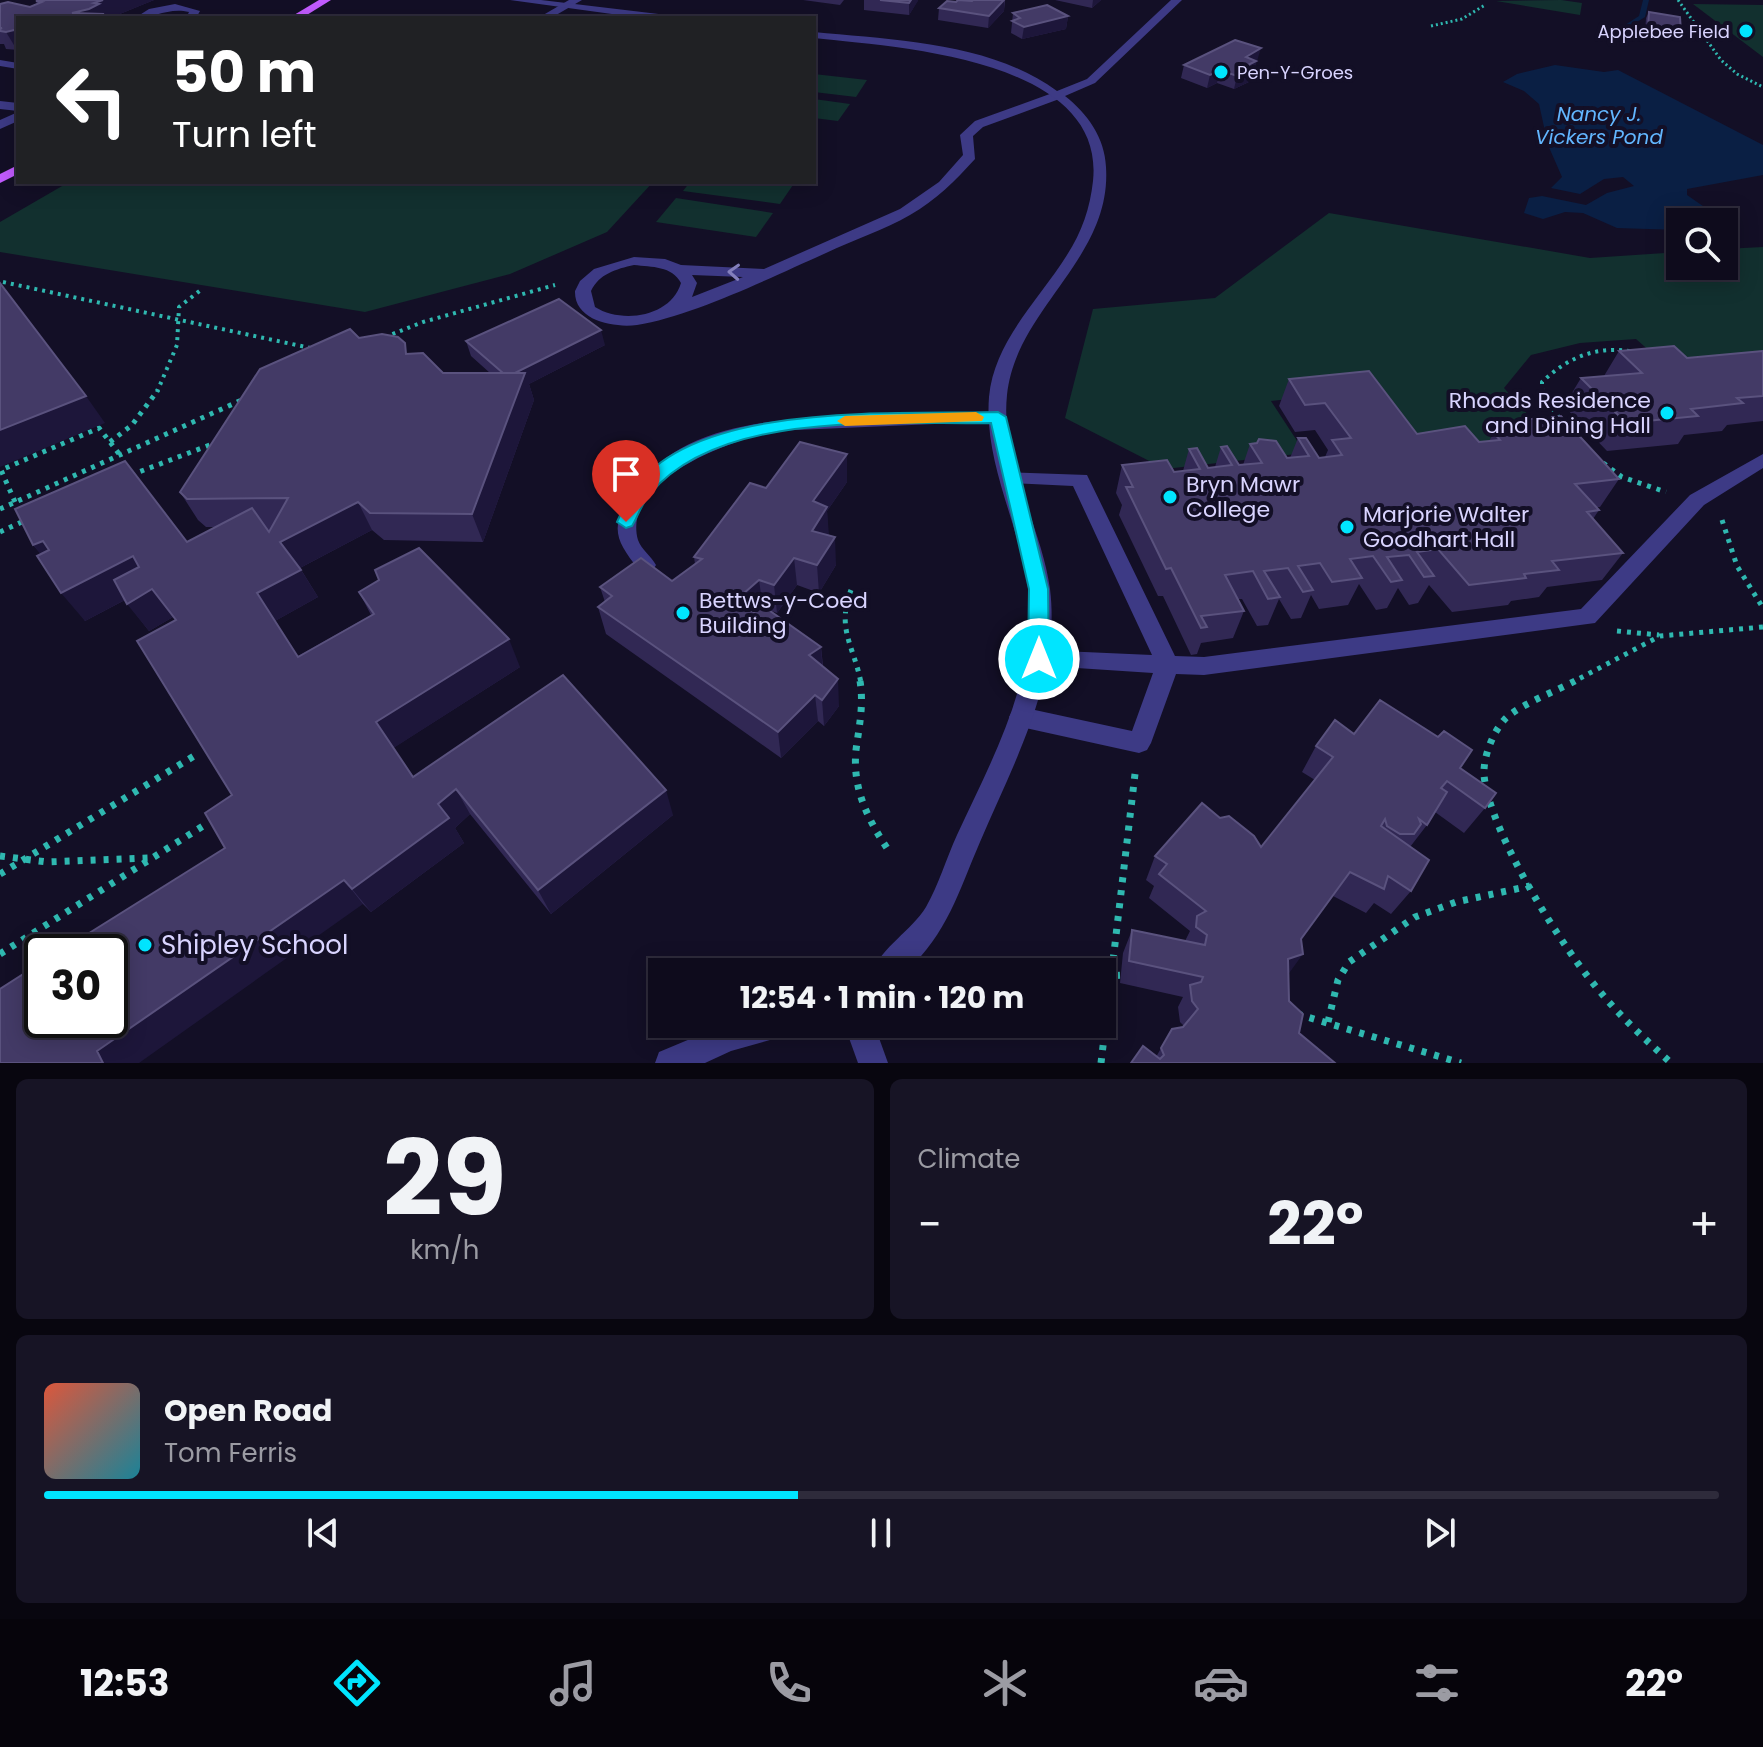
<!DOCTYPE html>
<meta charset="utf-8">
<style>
:root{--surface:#0e0b1c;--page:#171425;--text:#f1f3f6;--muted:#9b9ba3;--line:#2e2b3b;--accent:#00e5ff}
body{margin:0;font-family:Poppins,sans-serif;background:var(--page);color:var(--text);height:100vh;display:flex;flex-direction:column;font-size:30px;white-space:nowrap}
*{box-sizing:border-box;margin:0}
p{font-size:26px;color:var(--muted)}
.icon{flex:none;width:44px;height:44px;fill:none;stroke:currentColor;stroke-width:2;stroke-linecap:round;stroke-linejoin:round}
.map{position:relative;height:1063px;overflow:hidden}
.details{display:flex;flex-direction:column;gap:16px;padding:16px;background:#08060f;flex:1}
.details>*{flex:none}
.guide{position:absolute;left:16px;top:16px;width:800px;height:168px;border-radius:0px;box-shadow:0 4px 20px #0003,0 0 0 2px var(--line);background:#202124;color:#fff;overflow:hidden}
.buttons{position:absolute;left:1666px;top:208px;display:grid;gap:16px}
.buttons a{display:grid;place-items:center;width:72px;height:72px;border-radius:0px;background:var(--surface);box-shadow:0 4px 20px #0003,0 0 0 2px var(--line);font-size:40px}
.speed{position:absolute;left:24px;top:934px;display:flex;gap:16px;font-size:40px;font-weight:700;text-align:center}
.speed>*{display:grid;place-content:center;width:104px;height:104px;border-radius:50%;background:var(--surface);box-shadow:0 4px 20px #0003,0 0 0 2px var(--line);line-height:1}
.speed .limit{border:4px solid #111;border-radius:12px;background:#fff;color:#111}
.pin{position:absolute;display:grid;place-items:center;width:68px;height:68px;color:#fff;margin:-82px -34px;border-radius:50% 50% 50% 0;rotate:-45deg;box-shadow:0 0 8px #0007}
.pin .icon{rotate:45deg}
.me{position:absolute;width:88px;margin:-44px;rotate:0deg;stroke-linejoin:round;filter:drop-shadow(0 0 6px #0008)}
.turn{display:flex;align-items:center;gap:28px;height:168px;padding:0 24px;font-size:36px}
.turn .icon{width:104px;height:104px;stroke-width:2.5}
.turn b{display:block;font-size:56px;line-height:68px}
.big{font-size:60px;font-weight:700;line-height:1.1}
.details .tile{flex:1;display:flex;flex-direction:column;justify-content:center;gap:12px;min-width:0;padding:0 28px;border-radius:12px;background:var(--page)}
.details .dial{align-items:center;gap:0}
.dial b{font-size:104px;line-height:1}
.song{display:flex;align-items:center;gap:24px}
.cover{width:96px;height:96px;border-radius:12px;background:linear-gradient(135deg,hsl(10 70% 55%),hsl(190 70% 35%))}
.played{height:8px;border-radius:4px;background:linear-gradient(90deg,var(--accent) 45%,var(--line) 45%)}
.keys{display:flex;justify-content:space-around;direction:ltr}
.heat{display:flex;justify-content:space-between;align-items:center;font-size:44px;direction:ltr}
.details .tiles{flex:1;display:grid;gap:16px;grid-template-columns:1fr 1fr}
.tile:last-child{grid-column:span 2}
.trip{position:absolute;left:648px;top:958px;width:468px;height:80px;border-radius:0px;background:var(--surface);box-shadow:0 4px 20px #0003,0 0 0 2px var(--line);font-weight:700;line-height:80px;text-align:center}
.menu{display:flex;height:128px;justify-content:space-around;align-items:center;background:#06040b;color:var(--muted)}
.menu .icon{width:56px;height:56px}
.menu .active{color:var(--accent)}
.menu b{font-size:36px;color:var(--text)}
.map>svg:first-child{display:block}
</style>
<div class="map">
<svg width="1763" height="1063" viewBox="0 0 1763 1063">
<rect width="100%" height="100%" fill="#130f26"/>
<g fill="#12302f">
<polygon points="1561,0 1582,3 1580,15 1496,1"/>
<polygon points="1693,4 1763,5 1763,57"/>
<polygon points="814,74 867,80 856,97 814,92"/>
<polygon points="814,99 850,104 838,121 814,118"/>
<polygon points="69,182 653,182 607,232 510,274 365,312 0,252 0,222"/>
<polygon points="690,182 795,182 780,204 683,191"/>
<polygon points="676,198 773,213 756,237 656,222"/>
<polygon points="1329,213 1590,258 1680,252 1680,266 1724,266 1724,249 1763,247 1763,351 1661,361 1636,339 1580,343 1531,355 1504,388 1549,438 1409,452 1361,391 1271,401 1305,453 1165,469 1065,418 1093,309 1215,298"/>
</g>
<polygon fill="#0a1f44" points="1555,65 1604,72 1618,70 1763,145 1763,175 1687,189 1687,195 1713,213 1705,222 1680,222 1680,230 1617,228 1583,213 1565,212 1543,219 1524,213 1529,198 1542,196 1586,205 1607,193 1634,186 1623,177 1604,179 1580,194 1551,188 1562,177 1548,145 1539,104 1524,91 1503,82 1517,74"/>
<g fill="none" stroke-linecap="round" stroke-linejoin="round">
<polygon fill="#0a1f44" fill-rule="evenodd" points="1643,0 1649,0 1645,17 1629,27 1625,27 1625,25 1639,16"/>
<g stroke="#2fb8b0" stroke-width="3" stroke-dasharray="2 3" stroke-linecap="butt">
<polyline points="1678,0 1721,60 1737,74 1763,87"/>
<polyline points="1431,26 1462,19 1485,5"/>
</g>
<g stroke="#2fb8b0" stroke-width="4" stroke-dasharray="3 5" stroke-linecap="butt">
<polyline points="3,282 315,349"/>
<polyline points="385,337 423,322 555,285"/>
<polyline points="157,392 177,345 179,307 202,289"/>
<path d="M1542 392V382C1567 358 1595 346 1630 351"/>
</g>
<g stroke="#2fb8b0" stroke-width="5" stroke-dasharray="4 6" stroke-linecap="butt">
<polyline points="1542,390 1559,419"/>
<polyline points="110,442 132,425 158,390"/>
<polyline points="1603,463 1622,477 1666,492"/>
<polyline points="131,475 215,443"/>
<polyline points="15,502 1,470 99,428 120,455"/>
<polyline points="0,509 244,399"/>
<polyline points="1722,520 1737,566 1763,608"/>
<polyline points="0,532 26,520"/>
<path d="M851 590C836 629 854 646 861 683"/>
<polyline points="1617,631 1659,635"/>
<polyline points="1571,683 1660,636 1763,627"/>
</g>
<g stroke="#2fb8b0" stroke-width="7" stroke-dasharray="5 8" stroke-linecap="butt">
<path d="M860 681C864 705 859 727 856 750 852 790 869 822 891 854"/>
<path d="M1575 681C1556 691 1519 705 1505 719 1493 732 1483 757 1484 775 1489 832 1564 951 1602 994 1623 1019 1647 1041 1671 1063"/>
<polyline points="0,856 47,862 150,858"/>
<polyline points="0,874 199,753"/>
<polyline points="0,954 203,826"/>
<polyline points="1102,976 1124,975"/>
<polyline points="1297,1014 1461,1063"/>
<polyline points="1328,1022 1338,980 1349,962 1415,917 1456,902 1530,886"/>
<polyline points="1101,1063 1135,774"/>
</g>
<g fill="#3d3a85" fill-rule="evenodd">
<polygon points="569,0 582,0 551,18 538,18"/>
<path d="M175 4 200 11 196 18H186L189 12C169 7 154 18 135 18L149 9Z"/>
<polygon points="0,60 18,63 18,69 0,66"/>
<path d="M1058 91 1064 95 1062 98 983 127 973 136 975 159C955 181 936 200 910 215 884 230 853 240 826 253 772 277 693 316 637 325 614 328 574 321 575 291L580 281 594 269 634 257 665 259 681 265 764 269 900 209 939 182 963 155 960 135 975 121ZM634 265C652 267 672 266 681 283 671 317 622 324 595 307L591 291C599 274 616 269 634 265ZM692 275 743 277 692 297 697 283Z"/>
<polygon points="0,101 18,103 18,111 0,109"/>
<polygon points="18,112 18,121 0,129 0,120"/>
<path d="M998 411 1004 413 1007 417 1004 421 773 431C731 441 621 479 638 540 641 549 651 556 656 565L653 570H639C616 541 609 528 631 495 681 417 789 419 870 416 913 414 955 413 998 411Z"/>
<polygon points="1763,454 1763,468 1704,505 1595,623 1204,675 1176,674 1151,743 1147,750 1139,753 1021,727 1013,724 1009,717 1013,710 1021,707 1132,731 1153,673 1031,665 1028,659 1031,653 1039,650 1152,655 1073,486 1010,483 1003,482 1001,477 1003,472 1087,475 1175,656 1204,657 1581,609 1690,495"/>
</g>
<g fill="#3d3a85" fill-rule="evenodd">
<polygon points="510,0 541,0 667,15 672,18 641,18"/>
<path d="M1171 0H1182L1095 83 1065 96C1087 113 1105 138 1106 167 1112 259 1016 308 1007 395 1000 462 1041 524 1050 589 1061 679 1014 762 980 842 958 893 948 932 906 972H872C882 947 911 931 926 907 939 884 946 859 957 835 988 768 1026 699 1030 623 1033 545 983 475 989 397 994 341 1039 300 1067 255 1082 232 1090 208 1093 181 1106 58 896 47 814 38V32C894 40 990 42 1057 91L1087 79Z"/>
<polygon points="726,1024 796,1024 791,1034 731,1051 705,1063 655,1063 659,1052"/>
<polygon points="844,1024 874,1024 888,1063 858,1063"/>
</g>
<g fill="#c25bff" fill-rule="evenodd">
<polygon points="319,0 331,0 302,18 289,18"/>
<polygon points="18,165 18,174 0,183 0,174"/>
</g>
</g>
<g fill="#312854">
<polygon points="39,0 154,0 110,18 18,18 18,50 6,49 4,44 0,44 0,4 30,7 37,4 36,1"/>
<polygon points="803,0 844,0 840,5"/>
<polygon points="864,0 918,0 909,15 864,10"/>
<polygon points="973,0 1005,0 1004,11 988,28 938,20 939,8 956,2"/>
<polygon points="1055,0 1101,0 1092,8"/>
<polygon points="1649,12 1681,32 1677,38 1645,33 1646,18"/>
<polygon points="1013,13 1068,16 1066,29 1022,39 1011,33"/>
<polygon points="1258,61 1256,62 1251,81 1234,89 1217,83 1207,88 1181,78 1184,65"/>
<polygon points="359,338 409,354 443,373 490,373 471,356 466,341 605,345 529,384 534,400 483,542 384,540 372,530 300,568 318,597 275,621 298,656 371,615 359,592 520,667 393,748 413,777 673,815 551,914 470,814 455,828 464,843 371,912 363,904 225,848 232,795 175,620 173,617 149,631 125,600 85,621 41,554 33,545 187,542 217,527 206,527 198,520 180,492"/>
<polygon points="1619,351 1687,358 1763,351 1763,421 1727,425 1722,431 1684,435 1678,444 1607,451 1564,406 1581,378 1604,376"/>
<polygon points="1289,379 1417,434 1479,442 1489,441 1494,433 1506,432 1512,421 1619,479 1600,507 1596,507 1599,510 1593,519 1623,553 1602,580 1547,587 1539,597 1511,601 1508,605 1452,612 1429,585 1418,603 1409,605 1398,588 1387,608 1376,610 1359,584 1348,605 1319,609 1311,595 1301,618 1291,619 1279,599 1268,625 1257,626 1242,599 1238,599 1244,611 1233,638 1201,643 1197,654 1191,655 1163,596 1158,596 1119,515 1122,505 1116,493 1122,465 1174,472 1183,471 1189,449 1208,468 1215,467 1221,447 1239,465 1243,465 1250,444 1287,458 1290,458 1298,438 1319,458 1325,457 1328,450 1315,430 1295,432 1279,406"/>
<polygon points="847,482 827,511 828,535 836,565 819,593 797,585 777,613 766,609 821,647 823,666 839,706 824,726 818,721 781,758 606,634 598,607 605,602 600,587 672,581 695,564 694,557 766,488"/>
<polygon points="1354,734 1460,768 1485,808 1464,833 1435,812 1427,825 1410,847 1411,891 1391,914 1374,903 1366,913 1333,896 1301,939 1288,974 1289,1001 1299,1033 1335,1063 1131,1063 1156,1057 1172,1029 1184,1026 1180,1022 1178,1007 1183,997 1120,983 1123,953 1132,930 1185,941 1190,931 1149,898 1154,886 1146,880 1155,856 1220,818 1261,847 1315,780 1302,772 1316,746"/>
</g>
<g fill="#1d163a">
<polygon points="103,0 154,0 110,18 72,13"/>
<polygon points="911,0 918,0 918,1 909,15 909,3"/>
<polygon points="1004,0 1004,11 988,28 989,16"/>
<polygon points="1093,0 1101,0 1092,8"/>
<polygon points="1068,16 1066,29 1022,39 1024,27"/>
<polygon points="14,30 18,37 18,50 17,50 6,32"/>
<polygon points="1261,48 1251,81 1234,89 1237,76 1246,57"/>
<polygon points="1220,70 1217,83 1207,88 1210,75"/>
<polygon points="601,330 605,345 529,384 534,400 483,542 472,514 507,377"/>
<polygon points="86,396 105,423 0,467 0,430"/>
<polygon points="847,454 847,482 827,511 829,535 814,558 812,531 813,501"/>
<polygon points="358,502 372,530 296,570 280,542"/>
<polygon points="835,537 836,565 819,593 817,565"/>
<polygon points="43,541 66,568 57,573 33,545"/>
<polygon points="133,556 155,584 85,621 61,593"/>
<polygon points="794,558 797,585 777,613 774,585"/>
<polygon points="301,570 318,597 275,621 257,593"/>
<polygon points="759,580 763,608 740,629 735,601"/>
<polygon points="152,589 173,617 149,631 127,604"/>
<polygon points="509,639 520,667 392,749 376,722"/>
<polygon points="821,647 823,674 809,655"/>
<polygon points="838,679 839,706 824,726 822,700"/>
<polygon points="815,695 818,721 781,758 778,732"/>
<polygon points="456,789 470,814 455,828 464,843 371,912 352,889 438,804"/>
<polygon points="666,790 673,815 551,914 538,890"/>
<polygon points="344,880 363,904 139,1063 103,1063 97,1051"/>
<polygon points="1303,954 1287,976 1288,959"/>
</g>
<g fill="#433a66" stroke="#5a527e" stroke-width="2">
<polygon points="39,0 103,0 94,3 99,4 89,9 72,13 104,14 98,17 108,18 18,18 18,31 14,30 6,32 0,31 0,29 2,28 0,28 0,4 8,2 30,7 42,2 36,1"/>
<polygon points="880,0 911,0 909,3"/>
<polygon points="958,0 972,1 973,0 1004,0 989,16 939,8 947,1 956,2"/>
<polygon points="1047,5 1068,16 1024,27 1012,21 1020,18 1013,13"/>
<polygon points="1649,12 1680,17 1681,32 1648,27"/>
<polygon points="1235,40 1261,48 1246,57 1256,61 1248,65 1254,68 1237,76 1220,70 1210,75 1184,65"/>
<polygon points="0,283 86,396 0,430"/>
<polygon points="559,299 601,330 515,373 503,373 466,341"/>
<polygon points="350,329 359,338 382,334 398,337 405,343 406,354 423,353 443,373 525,373 472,514 370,513 358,502 280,542 301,570 257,593 298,657 374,614 359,592 379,580 375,570 419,548 509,639 376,722 413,777 563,675 666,790 538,890 456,789 438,804 449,818 352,889 344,880 97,1051 103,1063 0,1063 0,989 42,962 42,1020 110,1020 110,952 59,952 225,848 205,813 232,795 137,641 176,620 152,589 127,604 114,580 139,567 133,556 61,593 37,556 49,550 43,541 33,545 15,509 125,461 187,542 252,508 269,532 288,498 187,499 180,492 260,369"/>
<polygon points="1674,346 1687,358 1763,351 1763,396 1737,398 1743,403 1691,409 1698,416 1626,423 1581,378 1642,373 1619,351"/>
<polygon points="1369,371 1417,434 1465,426 1479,442 1500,440 1494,433 1520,431 1512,421 1561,416 1619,479 1575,484 1599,510 1587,512 1623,553 1552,561 1559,570 1524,574 1526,578 1469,585 1438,549 1417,552 1434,576 1424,577 1409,555 1387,557 1402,580 1391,582 1373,556 1350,559 1362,578 1332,582 1320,563 1298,566 1313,590 1303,592 1288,568 1264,571 1280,597 1268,599 1253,571 1225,575 1244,611 1201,616 1207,627 1201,628 1171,568 1166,569 1126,487 1133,487 1122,465 1167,460 1174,472 1200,469 1189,449 1197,448 1208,468 1232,465 1221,447 1227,446 1239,465 1262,463 1250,444 1257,443 1259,439 1276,441 1287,458 1309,456 1298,438 1306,438 1319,458 1342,455 1332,440 1351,438 1325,403 1305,405 1289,379"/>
<polygon points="800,442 847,454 813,501 827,507 812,531 835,537 817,565 794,558 774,585 759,580 735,601 754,612 763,606 821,647 809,655 838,679 822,700 815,695 778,732 598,607 612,596 600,587 641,558 672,581 702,559 694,557 750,483 766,488"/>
<polygon points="1380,700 1438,737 1444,731 1472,750 1460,768 1496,793 1485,808 1447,781 1441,788 1447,792 1427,825 1419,819 1421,824 1414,834 1400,834 1387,826 1385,819 1381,826 1429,860 1411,891 1388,876 1384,889 1350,872 1301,939 1303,954 1288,959 1289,1001 1303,1014 1299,1033 1335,1063 1131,1063 1143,1046 1160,1059 1164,1055 1161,1048 1172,1029 1183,1027 1198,1009 1192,1001 1190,985 1201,982 1203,977 1129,961 1132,930 1205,945 1207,935 1196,927 1197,916 1206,911 1159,874 1167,864 1155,856 1202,803 1220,818 1229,816 1254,836 1261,847 1333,757 1316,746 1335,720 1354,734"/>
</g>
<defs><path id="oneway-chevron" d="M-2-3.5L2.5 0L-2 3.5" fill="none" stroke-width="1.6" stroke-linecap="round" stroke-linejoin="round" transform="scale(2)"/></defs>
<use stroke="#837fbc" href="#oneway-chevron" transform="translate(734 272) rotate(-177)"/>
<path fill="#00e5ff" stroke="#0095a6" stroke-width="2" d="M998 412 1006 417 1048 589 1049 659 1046 664H1031L1028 659 1029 589 991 423C890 425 720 409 650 494 642 503 638 516 632 526L626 528 617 522C622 511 627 499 634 489 697 400 899 415 998 412Z"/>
<polygon fill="#f59e0b" points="976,412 984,417 982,421 845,426 837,421 845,416"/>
<g fill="#00e5ff" stroke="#130f26" stroke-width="3">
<circle cx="1746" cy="31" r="8"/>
<circle cx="1221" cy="72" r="8"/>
<circle cx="1667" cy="413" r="8"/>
<circle cx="1170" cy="497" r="8"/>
<circle cx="1347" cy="527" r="8"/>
<circle cx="683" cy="613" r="8"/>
<circle cx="145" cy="945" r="8"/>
</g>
<g text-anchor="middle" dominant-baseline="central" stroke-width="8" stroke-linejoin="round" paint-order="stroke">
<g font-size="18" fill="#d9d4ff" stroke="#130f26" text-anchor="end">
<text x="1730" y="31">Applebee Field</text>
<text x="1237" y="72" text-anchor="start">Pen-Y-Groes</text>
</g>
<g font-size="20" font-style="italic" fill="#62b6ff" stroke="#130f26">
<text x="1599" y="114">Nancy J.<tspan x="1599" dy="23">Vickers Pond</tspan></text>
</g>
<g font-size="22" fill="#d9d4ff" stroke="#130f26" text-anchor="start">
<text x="1651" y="400" text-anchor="end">Rhoads Residence<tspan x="1651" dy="25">and Dining Hall</tspan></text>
<text x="1186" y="484">Bryn Mawr<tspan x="1186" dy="25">College</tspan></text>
<text x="1363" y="514">Marjorie Walter<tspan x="1363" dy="25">Goodhart Hall</tspan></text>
<text x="699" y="600">Bettws-y-Coed<tspan x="699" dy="25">Building</tspan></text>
</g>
<g font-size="26" fill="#d9d4ff" stroke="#130f26" text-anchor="start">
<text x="161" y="945">Shipley School</text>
</g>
</g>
</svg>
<div class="buttons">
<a><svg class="icon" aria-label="search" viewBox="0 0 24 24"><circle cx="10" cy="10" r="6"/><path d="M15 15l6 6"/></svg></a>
</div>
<div class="speed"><div class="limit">30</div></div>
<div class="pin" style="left:626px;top:522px;background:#d93025"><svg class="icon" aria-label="arrive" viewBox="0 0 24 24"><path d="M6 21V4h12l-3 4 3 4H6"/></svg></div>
<svg class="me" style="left:1039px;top:659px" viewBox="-20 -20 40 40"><circle r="17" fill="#00e5ff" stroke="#fff" stroke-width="3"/><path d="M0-11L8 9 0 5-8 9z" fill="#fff"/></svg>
<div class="trip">12:54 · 1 min · 120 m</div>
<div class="guide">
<div class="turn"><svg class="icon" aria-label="left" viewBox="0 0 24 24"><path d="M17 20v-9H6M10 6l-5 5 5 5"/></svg><div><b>50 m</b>Turn left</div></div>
</div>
</div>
<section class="details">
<div class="tiles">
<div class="tile dial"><b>29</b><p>km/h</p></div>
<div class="tile"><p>Climate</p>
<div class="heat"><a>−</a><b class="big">22°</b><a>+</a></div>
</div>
<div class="tile">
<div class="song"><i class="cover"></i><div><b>Open Road</b><p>Tom Ferris</p></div></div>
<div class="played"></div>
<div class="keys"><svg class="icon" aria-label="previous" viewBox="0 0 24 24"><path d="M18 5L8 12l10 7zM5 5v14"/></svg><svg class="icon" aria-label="pause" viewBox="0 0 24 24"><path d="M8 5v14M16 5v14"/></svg><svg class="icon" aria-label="next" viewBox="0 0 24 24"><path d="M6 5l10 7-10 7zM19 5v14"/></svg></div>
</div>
</div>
</section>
<nav class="menu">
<b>12:53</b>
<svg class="icon active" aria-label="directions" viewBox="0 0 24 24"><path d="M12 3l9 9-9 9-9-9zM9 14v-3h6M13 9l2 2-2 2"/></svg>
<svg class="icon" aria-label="music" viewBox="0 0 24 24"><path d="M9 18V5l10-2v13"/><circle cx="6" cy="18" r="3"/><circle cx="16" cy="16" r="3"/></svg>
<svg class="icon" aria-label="phone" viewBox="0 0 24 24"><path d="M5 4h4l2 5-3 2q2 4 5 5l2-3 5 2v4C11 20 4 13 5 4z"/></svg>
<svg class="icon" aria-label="climate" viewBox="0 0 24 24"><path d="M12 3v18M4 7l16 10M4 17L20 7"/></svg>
<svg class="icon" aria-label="car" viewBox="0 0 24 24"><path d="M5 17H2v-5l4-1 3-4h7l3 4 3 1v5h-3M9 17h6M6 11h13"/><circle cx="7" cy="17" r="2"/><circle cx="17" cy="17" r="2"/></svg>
<svg class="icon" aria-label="filters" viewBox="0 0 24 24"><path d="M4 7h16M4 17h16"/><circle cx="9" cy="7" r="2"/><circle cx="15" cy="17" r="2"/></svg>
<b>22°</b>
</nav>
